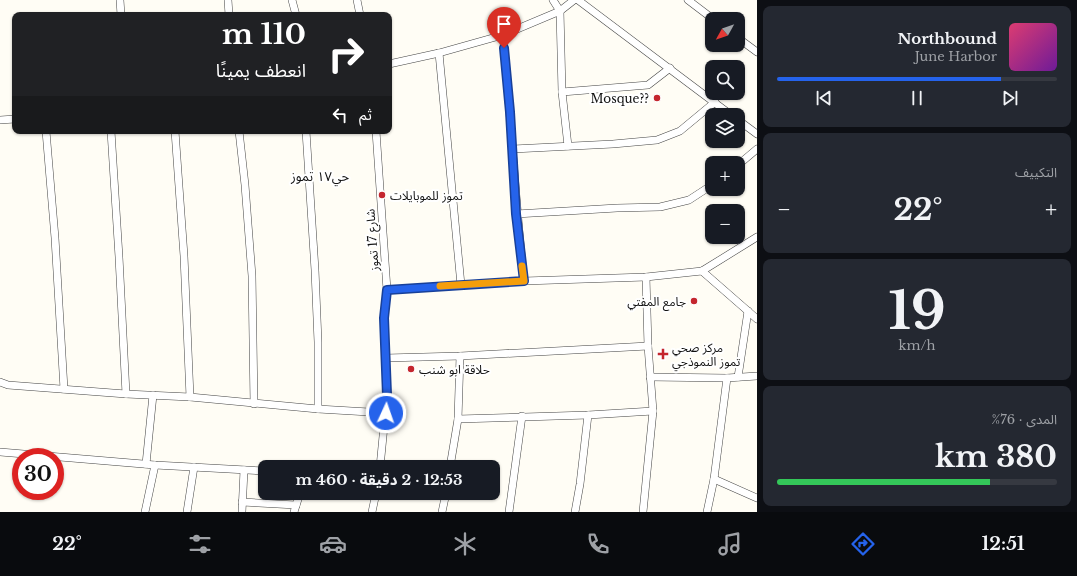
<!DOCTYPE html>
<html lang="ar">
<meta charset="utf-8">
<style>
:root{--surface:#171b24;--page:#242831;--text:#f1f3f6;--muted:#9ea1a6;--line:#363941;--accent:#2563eb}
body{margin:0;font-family:"Libre Baskerville","Noto Sans Arabic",serif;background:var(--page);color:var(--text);direction:rtl;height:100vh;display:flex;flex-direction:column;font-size:15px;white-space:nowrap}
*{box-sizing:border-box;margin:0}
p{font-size:13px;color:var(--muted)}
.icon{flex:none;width:22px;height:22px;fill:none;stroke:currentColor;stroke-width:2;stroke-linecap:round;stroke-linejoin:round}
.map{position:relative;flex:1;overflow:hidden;direction:ltr}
.panel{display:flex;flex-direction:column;gap:6px;padding:6px;background:#0d0f14;width:320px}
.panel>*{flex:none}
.top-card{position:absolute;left:12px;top:12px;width:380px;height:122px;border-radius:8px;box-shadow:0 1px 3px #0004;direction:rtl;background:#202124;color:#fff;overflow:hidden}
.needle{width:26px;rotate:230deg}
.fabs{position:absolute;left:705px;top:12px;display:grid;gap:8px}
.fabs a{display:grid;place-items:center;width:40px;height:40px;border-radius:8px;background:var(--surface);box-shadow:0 1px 3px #0004;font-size:20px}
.speed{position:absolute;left:12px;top:448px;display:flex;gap:8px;font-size:20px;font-weight:700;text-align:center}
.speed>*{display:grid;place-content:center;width:52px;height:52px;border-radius:50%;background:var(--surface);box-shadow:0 1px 3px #0004;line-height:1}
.speed .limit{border:6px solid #d22;background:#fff;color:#111}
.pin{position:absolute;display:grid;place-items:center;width:34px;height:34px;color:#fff;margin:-41px -17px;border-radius:50% 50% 50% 0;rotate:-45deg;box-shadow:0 0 4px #0007}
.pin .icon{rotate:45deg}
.me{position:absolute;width:44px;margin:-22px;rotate:3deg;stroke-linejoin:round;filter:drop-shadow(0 0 3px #0008)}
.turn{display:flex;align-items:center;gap:14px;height:84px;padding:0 20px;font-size:18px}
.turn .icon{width:52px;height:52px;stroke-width:2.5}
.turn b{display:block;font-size:28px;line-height:34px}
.then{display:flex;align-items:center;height:38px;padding:0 20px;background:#0003;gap:8px;font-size:15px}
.big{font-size:30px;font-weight:700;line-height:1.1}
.panel .card{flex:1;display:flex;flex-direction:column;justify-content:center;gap:6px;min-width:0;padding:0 14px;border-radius:8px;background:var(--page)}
.panel .dial{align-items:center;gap:0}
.dial b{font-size:52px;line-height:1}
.song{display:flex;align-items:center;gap:12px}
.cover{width:48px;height:48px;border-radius:6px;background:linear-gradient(135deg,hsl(340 70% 55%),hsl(280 70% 35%))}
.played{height:4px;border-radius:2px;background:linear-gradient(90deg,var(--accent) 80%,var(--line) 80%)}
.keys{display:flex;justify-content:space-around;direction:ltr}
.heat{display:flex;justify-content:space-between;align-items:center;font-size:22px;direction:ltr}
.charge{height:6px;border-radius:3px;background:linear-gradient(90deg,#34c759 76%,var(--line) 0)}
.trip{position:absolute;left:258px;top:460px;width:242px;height:40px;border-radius:8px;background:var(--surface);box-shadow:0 1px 3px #0004;font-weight:700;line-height:40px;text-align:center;direction:rtl}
.menu{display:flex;height:64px;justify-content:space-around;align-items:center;background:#090b0e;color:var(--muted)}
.menu .icon{width:28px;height:28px}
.menu .on{color:var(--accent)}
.menu b{font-size:18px;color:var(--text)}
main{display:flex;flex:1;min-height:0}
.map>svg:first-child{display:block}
</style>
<main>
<section class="panel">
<div class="card">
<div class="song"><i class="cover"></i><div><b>Northbound</b><p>June Harbor</p></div></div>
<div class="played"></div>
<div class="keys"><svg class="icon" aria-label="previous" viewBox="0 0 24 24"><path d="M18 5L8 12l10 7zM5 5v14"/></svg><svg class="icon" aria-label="pause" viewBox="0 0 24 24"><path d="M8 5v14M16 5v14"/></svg><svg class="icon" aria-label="next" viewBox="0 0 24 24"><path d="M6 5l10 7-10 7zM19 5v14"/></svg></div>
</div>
<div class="card"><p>التكييف</p>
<div class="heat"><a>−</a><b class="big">22°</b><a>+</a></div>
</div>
<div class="card dial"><b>19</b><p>km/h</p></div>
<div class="card"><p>المدى · 76%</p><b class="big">380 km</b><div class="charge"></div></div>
</section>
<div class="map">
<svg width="757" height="512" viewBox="0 0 757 512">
<rect width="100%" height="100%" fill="#fffdf5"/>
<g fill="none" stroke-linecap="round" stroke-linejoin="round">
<defs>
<g id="minor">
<polyline points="120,0 121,15"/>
<polyline points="228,0 229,15"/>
<polyline points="292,0 296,15"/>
<polyline points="357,0 360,15"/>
<polyline points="553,0 560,11 562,92 568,146"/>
<polyline points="578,0 731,115"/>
<polyline points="688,0 713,19"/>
<path d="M503 35C511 117 515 199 524 281"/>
<polyline points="738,38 757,52"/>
<polyline points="439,53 461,285"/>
<polyline points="389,64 439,53 503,35 560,11 574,0"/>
<polyline points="562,92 648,85 670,68"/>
<polyline points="0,120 15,119"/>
<polyline points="738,120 757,134"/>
<polyline points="46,131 55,238 64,389"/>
<polyline points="111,131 119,257 126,394"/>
<polyline points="175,131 184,256 190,397"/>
<polyline points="239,131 245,185 252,276 254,404"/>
<polyline points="306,131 315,270 318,342 318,409"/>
<polyline points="376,131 387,290 384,318 387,395 380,467"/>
<polyline points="513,149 613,144 657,140 680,131 715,102"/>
<polyline points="738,165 757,149"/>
<polyline points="516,214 617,208 660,207 689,200 712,185"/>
<polyline points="702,271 757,319"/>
<polyline points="387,290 524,281 646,277 702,271 757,237"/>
<polyline points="386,358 460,356 648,346"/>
<polyline points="650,377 727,378 757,376"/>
<polyline points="738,377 748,311"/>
<polyline points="0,382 8,385 126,394 190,397 318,409 386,413"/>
<polyline points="458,419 588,415 653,411"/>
<polyline points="0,452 155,465 265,471"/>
<polyline points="146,464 153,395"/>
<polyline points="450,467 458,419 460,356"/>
<polyline points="714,479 757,498"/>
<polyline points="242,502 296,505"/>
<polyline points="145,512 155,465"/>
<polyline points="187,512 194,467"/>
<polyline points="242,512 244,470"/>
<polyline points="294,512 300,493"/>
<polyline points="372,512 376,493"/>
<polyline points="442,512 446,493"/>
<polyline points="509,512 522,416"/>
<polyline points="575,512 580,484 588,415"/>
<polyline points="643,512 653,411 648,346 646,277"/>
<polyline points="707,512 714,479 727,378"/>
</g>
</defs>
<use href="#minor" stroke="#444" stroke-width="8"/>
<use href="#minor" stroke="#fff" stroke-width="7"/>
</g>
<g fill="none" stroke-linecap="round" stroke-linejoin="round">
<defs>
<polyline id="route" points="386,413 387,395 384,318 387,290 524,281 516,214 510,112 504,48"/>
</defs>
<use href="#route" stroke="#184099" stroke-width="10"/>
<use href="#route" stroke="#2563eb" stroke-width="7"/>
<polyline stroke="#f59e0b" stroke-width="7" points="440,286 524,281 522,266"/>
</g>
<g fill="#c4262e" stroke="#fff" stroke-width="1.5">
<circle cx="657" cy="98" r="4"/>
<circle cx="382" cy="195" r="4"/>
<circle cx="694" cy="301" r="4"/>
<path d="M661 348h4v4h4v4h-4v4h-4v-4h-4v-4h4z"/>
<circle cx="411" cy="369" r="4"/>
</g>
<g text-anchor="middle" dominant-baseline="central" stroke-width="4" stroke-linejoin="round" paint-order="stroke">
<g font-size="12" fill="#111" stroke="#fff" text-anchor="start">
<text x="649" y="98" text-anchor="end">Mosque??</text>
<text x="390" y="195">تموز للموبايلات</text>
<text x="686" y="301" text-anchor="end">جامع المفتي</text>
<text x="672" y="347">مركز صحي<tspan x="672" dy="14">تموز النموذجي</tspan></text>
<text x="419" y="369">حلاقة ابو شنب</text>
</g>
<g font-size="12" fill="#111" stroke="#fff">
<text transform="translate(372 240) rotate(-94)">شارع 17 تموز</text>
</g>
<g font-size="13" fill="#111" stroke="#fff">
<text x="320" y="176">حي۱۷ تموز</text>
</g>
</g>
</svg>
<div class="fabs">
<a><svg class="needle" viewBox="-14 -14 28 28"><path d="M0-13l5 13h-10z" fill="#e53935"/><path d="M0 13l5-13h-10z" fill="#9ea1a6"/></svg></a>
<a><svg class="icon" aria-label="search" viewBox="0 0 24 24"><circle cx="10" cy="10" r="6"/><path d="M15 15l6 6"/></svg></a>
<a><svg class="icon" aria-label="layers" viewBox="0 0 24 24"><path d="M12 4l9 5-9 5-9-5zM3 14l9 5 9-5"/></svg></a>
<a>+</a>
<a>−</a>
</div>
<div class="speed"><div class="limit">30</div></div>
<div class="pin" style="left:504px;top:48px;background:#d93025"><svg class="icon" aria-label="arrive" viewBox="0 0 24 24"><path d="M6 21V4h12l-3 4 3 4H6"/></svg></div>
<svg class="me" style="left:386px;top:413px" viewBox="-20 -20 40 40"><circle r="17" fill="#2563eb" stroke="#fff" stroke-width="3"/><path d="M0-11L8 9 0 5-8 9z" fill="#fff"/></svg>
<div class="trip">12:53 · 2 دقيقة · 460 m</div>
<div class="top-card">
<div class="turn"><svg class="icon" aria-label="right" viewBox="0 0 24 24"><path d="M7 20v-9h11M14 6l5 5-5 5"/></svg><div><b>110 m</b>انعطف يمينًا</div></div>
<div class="then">ثم<svg class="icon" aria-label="left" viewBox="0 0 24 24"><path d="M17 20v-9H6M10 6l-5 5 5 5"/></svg></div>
</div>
</div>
</main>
<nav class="menu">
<b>12:51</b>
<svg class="icon on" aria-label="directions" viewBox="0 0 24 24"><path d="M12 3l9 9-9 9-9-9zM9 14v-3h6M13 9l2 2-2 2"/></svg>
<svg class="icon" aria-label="music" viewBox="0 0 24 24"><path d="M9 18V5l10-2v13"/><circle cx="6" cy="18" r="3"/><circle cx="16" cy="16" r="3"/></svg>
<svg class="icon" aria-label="phone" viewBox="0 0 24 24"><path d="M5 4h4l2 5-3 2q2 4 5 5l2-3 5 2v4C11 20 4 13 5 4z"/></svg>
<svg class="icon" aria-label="climate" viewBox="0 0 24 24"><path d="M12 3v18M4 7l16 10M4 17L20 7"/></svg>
<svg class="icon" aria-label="car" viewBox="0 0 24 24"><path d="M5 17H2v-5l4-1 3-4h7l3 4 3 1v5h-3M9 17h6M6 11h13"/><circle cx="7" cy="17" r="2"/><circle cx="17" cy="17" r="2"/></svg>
<svg class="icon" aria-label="filters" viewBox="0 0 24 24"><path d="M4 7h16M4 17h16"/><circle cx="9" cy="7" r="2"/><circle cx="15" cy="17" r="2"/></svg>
<b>22°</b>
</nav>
